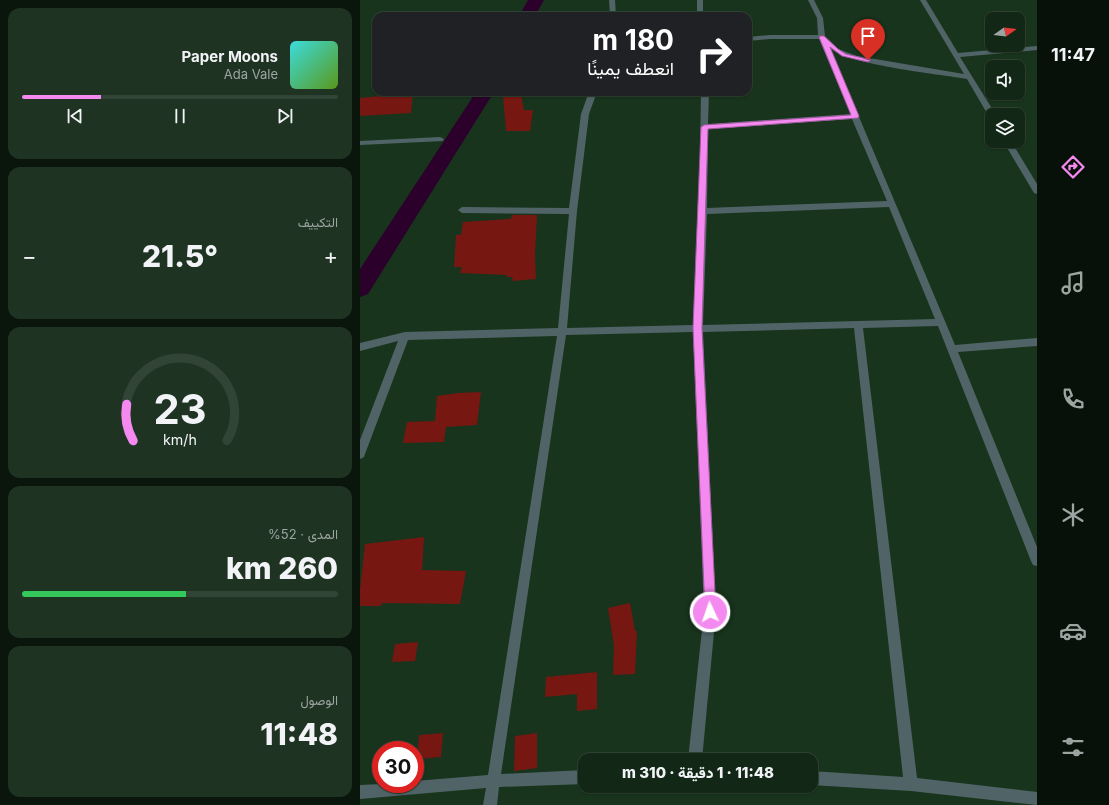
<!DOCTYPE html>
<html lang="ar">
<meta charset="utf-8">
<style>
:root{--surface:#122716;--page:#1f3323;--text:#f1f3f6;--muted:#9ca5a1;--line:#314435;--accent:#f489f0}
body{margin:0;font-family:Inter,Vazirmatn,sans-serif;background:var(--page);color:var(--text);direction:rtl;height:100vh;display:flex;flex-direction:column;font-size:15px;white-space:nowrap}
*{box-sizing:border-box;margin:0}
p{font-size:13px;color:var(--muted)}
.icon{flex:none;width:22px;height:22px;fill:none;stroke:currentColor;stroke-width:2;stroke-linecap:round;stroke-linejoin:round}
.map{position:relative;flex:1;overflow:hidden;direction:ltr}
.drawer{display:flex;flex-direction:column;gap:8px;padding:8px;background:#0a150c;width:360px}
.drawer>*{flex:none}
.banner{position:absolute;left:12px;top:12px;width:380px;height:84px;border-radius:12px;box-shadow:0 1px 3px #0004,0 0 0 1px var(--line);direction:rtl;background:#202124;color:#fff;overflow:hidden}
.needle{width:26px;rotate:76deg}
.tools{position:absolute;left:625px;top:12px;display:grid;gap:8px}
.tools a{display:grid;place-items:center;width:40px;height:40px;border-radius:8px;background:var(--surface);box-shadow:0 1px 3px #0004,0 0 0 1px var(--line);font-size:20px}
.speed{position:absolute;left:12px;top:741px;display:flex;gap:8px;font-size:20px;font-weight:700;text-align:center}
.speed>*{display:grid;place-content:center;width:52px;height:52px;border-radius:50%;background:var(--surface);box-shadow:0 1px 3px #0004,0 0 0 1px var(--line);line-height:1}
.speed .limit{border:6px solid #d22;background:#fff;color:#111}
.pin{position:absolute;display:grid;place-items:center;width:34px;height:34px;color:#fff;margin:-41px -17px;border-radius:50% 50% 50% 0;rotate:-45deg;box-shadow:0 0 4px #0007}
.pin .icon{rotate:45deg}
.me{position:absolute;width:44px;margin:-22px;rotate:357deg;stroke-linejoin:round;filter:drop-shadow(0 0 3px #0008)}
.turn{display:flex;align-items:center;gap:14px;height:84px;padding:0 12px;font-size:18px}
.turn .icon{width:52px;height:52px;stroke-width:2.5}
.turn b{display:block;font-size:28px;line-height:34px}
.big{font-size:30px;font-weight:800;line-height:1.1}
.drawer .widget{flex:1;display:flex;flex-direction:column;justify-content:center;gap:6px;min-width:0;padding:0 14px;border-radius:12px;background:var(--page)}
.drawer .dial{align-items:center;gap:0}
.dial svg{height:104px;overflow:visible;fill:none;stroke:var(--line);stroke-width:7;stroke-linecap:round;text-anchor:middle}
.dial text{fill:var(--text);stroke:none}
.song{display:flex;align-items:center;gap:12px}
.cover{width:48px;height:48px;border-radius:6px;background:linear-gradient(135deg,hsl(180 70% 55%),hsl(90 70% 35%))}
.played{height:4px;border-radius:2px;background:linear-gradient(90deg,var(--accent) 25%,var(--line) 25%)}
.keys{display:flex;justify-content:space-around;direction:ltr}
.heat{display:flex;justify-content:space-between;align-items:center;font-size:22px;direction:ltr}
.charge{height:6px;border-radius:3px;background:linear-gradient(90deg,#34c759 52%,var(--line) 0)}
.trip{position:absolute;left:218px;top:753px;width:240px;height:40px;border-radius:12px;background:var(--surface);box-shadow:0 1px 3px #0004,0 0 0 1px var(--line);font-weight:800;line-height:40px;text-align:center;direction:rtl}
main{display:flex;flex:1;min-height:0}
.menu{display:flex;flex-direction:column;width:72px;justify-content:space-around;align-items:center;background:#071009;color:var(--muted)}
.menu .icon{width:28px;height:28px}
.menu .selected{color:var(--accent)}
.menu b{font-size:18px;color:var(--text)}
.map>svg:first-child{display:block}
</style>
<main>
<nav class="menu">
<b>11:47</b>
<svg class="icon selected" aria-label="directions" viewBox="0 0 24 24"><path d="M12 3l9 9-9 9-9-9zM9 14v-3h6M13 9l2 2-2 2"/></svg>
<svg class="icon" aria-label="music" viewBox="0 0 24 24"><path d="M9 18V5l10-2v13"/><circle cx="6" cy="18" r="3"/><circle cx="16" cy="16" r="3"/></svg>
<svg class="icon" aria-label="phone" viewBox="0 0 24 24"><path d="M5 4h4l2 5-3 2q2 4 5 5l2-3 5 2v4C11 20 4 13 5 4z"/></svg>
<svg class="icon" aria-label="climate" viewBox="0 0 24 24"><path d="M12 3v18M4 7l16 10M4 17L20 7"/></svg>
<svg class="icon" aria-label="car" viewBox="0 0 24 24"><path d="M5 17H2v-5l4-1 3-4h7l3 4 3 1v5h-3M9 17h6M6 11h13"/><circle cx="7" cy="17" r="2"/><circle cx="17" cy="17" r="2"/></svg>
<svg class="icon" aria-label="filters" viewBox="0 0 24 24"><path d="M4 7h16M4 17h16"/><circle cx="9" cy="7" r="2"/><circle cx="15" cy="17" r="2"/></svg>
</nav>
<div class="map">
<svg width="677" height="805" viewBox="0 0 677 805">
<rect width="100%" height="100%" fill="#18341d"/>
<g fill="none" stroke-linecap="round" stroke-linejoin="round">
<g fill="#2b002b" fill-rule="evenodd">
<polygon points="168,0 184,0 175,16 159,16"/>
<polygon points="116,92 134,92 8,294 0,297 0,269"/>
</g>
</g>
<g fill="#761712">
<polygon points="53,93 51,113 0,116 0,98"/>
<polygon points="161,94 164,110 173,110 170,131 146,131 143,96"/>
<polygon points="152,215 177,215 175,255 176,279 153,281 152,277 147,277 147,275 100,273 102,267 94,267 96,235 101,235 103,222 151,219"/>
<polygon points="121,392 117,425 86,427 84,442 43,443 47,422 75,421 77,396 98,393"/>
<polygon points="64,537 62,570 106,571 100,604 22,603 21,606 0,606 0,590 5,544"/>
<polygon points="270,603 275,631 277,631 275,674 253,675 254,646 248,608"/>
<polygon points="58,642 55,661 32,662 35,644"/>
<polygon points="237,672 237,709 217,711 217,694 185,697 186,677"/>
<polygon points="83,733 81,757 57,759 59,735"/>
<polygon points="177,733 177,768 154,771 155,736"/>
</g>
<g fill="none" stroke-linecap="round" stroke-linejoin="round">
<g fill="#506467" fill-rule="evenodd">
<polygon points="249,0 255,0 256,16 196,16 191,14 194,12 250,14"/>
<rect x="337" y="0" width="6" height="16"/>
<path d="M448 0H454L463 18 465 36 478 49 497 56 604 74 560 0H566L598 53 677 46V50L600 57 636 115H632V117L628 115 607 79C579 74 488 65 470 48L595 345 677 338V346L598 352 677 547V566L673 565 671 561 578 326 503 328 557 778 677 792V805L551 791 451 785V771L543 777 494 328 343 332 356 611 342 760H328L344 611 333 332 206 335 141 774 225 770V784L139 787 137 805H123L126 788 0 799V785L21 784H55V781L128 775 197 336 48 340 5 454 4 457 0 459V440L38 341 0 351V343L45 332 198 328 209 214 102 213 98 210 102 207 209 208 221 114 229 92H237L229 114 217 211 207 328 333 325 339 211 341 92H349L348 124 491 114 459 39H410L388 41V37L410 35H458L457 18ZM492 119 527 201 347 208 348 129ZM529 207 575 319 343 325 347 214Z"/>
<polygon points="80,137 84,139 83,141 0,145 0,141"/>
<polygon points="643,141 651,141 677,184 677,194 674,193"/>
</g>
</g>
<polygon fill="#f489f0" stroke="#9f599c" points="460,36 464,36 478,49 486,54 511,60 508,62 482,56 470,47 499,116 498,118 348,129 342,328 356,612 354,615 350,617 346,615 345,612 333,328 341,127 344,125 491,115 459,37"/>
</svg>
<div class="tools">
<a><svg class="needle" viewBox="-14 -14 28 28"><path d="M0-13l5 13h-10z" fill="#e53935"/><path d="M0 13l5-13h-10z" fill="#9ca5a1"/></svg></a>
<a><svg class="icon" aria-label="sound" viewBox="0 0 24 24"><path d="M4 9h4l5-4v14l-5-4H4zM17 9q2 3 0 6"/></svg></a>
<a><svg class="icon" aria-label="layers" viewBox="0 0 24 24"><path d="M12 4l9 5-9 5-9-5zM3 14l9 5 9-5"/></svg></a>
</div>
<div class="speed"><div class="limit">30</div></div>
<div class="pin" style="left:508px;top:60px;background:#d93025"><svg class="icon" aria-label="arrive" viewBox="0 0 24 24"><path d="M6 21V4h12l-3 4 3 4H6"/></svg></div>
<svg class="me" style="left:350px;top:612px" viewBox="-20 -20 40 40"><circle r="17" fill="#f489f0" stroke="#fff" stroke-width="3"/><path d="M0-11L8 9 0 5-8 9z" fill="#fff"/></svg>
<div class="trip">11:48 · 1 دقيقة · 310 m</div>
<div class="banner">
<div class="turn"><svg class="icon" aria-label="right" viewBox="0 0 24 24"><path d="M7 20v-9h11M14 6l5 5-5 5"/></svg><div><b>180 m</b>انعطف يمينًا</div></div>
</div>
</div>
<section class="drawer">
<div class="widget">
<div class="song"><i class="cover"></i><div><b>Paper Moons</b><p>Ada Vale</p></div></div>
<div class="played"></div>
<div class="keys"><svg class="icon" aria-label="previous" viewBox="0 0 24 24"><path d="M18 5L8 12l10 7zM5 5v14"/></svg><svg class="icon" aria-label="pause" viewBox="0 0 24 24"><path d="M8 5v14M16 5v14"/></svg><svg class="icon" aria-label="next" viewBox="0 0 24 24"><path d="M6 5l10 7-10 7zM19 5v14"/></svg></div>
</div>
<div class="widget"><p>التكييف</p>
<div class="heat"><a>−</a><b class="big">21.5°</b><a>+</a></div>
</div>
<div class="widget dial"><svg viewBox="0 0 100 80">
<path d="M14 69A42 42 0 1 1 86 69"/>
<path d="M14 69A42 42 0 0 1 9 41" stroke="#f489f0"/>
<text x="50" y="56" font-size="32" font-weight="700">23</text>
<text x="50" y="72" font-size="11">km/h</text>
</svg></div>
<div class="widget"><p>المدى · 52%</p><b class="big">260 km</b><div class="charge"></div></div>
<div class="widget"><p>الوصول</p><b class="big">11:48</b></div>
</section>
</main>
